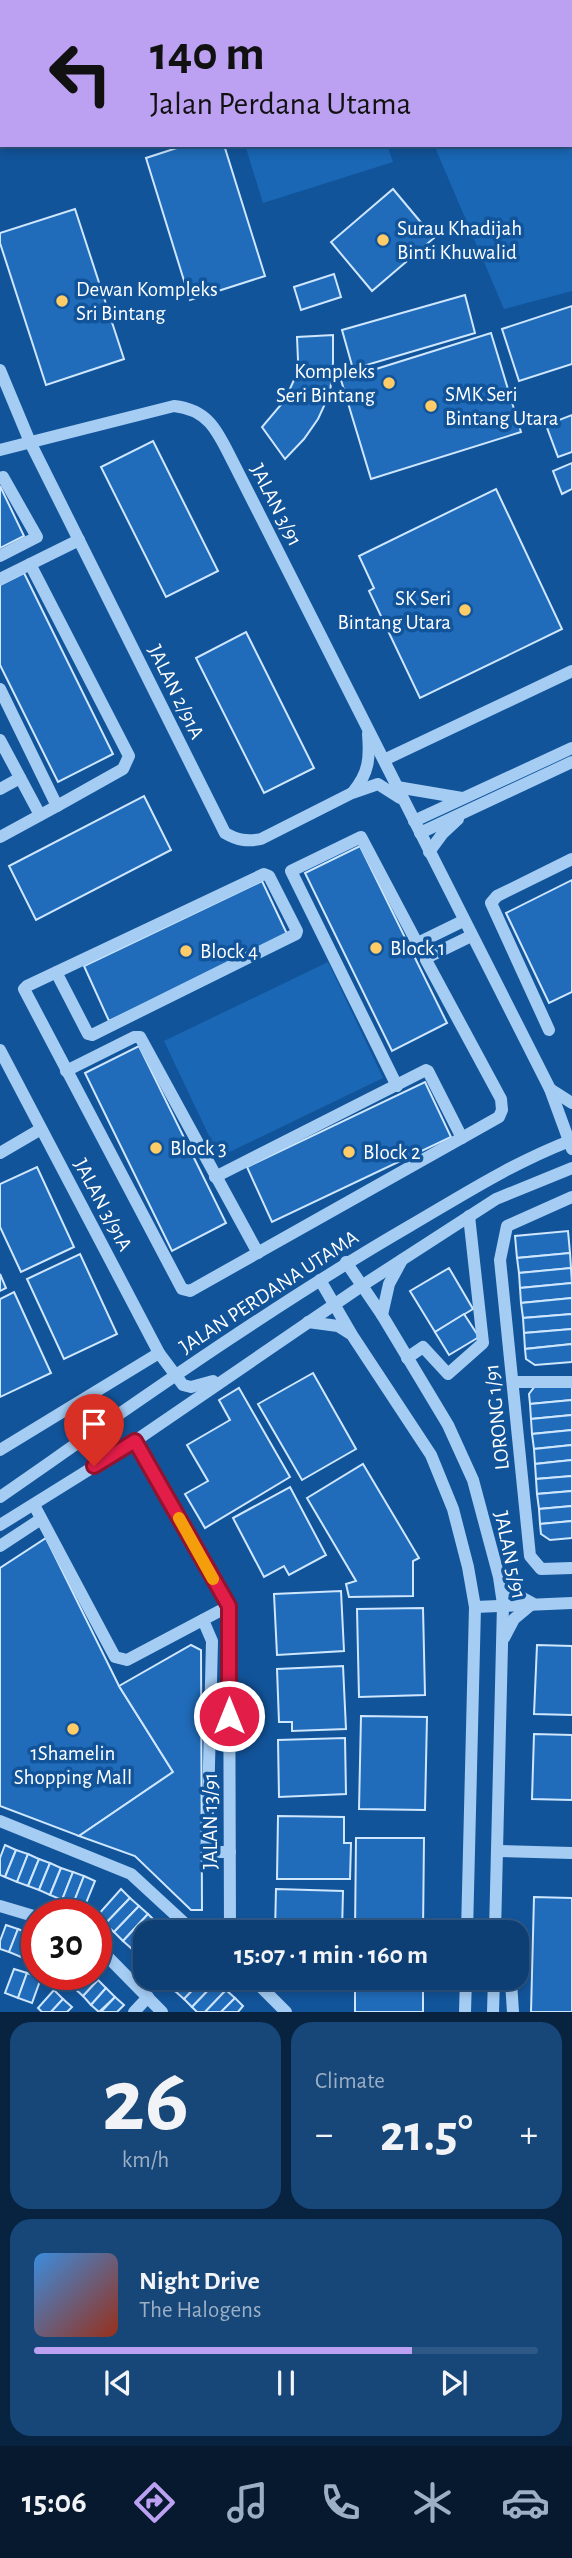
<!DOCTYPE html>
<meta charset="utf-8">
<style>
:root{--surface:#0e3f74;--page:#174679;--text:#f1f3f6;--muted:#9bafc5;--line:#2e5886;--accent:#bca0f2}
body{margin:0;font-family:"Alegreya Sans",sans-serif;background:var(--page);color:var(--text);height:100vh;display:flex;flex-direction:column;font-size:26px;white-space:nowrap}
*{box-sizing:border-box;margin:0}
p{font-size:23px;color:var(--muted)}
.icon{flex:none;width:38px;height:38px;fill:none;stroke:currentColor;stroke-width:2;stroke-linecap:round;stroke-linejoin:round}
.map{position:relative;height:2012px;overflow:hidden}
.details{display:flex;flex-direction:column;gap:10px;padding:10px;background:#082340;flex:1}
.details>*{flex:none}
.hud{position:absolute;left:0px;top:0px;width:572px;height:147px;box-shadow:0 4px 10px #0003,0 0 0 2px var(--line);background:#bca0f2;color:#111;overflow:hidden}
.speed{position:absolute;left:21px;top:1899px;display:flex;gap:14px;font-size:35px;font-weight:700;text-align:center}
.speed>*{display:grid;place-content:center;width:91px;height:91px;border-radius:50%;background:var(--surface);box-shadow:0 4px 10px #0003,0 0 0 2px var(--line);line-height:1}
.speed .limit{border:10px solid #d22;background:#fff;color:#111}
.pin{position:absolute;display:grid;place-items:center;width:60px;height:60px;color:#fff;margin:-72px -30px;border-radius:50% 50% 50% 0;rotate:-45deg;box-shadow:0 0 7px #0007}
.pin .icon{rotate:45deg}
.me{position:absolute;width:77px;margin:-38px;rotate:0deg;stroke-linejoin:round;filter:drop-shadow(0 0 5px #0008)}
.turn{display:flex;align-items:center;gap:24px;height:147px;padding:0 35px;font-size:32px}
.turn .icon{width:91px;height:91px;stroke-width:2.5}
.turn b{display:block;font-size:49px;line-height:60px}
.big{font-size:52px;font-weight:700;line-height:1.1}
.details .card{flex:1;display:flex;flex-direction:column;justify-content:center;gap:10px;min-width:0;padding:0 24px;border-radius:21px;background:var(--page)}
.details .dial{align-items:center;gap:0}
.dial b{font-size:91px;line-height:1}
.song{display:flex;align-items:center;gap:21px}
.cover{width:84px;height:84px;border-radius:10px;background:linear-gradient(135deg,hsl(210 70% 55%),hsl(10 70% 35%))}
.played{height:7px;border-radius:4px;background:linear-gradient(90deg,var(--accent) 75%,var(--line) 75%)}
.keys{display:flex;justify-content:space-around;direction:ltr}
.heat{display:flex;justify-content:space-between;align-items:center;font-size:38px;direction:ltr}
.details .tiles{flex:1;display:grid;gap:10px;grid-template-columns:1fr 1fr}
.card:last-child{grid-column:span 2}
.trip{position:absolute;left:133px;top:1920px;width:396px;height:70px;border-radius:21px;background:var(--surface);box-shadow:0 4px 10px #0003,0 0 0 2px var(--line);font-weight:700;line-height:70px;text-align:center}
.tabs{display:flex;height:112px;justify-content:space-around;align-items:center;background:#06192e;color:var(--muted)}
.tabs .icon{width:49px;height:49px}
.tabs .current{color:var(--accent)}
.tabs b{font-size:32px;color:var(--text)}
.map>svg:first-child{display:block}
</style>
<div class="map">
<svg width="572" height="2012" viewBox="0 0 572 2012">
<rect width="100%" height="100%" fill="#12549a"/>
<g fill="#1967b5">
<polygon points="372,0 572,0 572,291 504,309 434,145 570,145 570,2"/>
<polygon points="245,145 387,145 393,162 263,203"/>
<polygon points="328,962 383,1078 219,1157 164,1041"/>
</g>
<g fill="#206cba" stroke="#cee6fe" stroke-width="2">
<polygon points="186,145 224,145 265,276 190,300 146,158"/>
<polygon points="393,189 434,238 372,291 331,242"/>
<polygon points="75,209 124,359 46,385 0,243 0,233"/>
<polygon points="334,274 341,297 301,310 294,287"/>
<polygon points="465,295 475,333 353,369 342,330"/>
<polygon points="572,306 572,364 519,381 502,329"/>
<polygon points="491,333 521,432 371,479 341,380"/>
<polygon points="333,335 333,363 330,393 318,419 304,439 285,459 262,427 285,400 294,380 298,360 297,337"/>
<polygon points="572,415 572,452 558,457 546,425"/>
<polygon points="153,441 218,571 166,597 101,467"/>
<polygon points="572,463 572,489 562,494 553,471"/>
<polygon points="0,486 24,536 0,548"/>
<polygon points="496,489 562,629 420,698 369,591 374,588 359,556"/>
<polygon points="24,573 113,754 58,782 0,665 0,585"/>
<polygon points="246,632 314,768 264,793 196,658"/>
<polygon points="144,796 171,850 36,920 9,866"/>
<polygon points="360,846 447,1023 392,1051 305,873"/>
<polygon points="572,880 572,992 549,1003 506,913"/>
<polygon points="262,881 288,936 109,1021 84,966"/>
<polygon points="139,1046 226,1223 172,1251 85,1073"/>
<polygon points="425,1082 451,1137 272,1222 247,1167"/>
<polygon points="37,1167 74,1247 21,1272 0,1227 0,1184"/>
<polygon points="568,1231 570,1253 517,1258 515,1236"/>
<polygon points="570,1253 571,1268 519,1273 517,1258"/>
<polygon points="80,1254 117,1334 64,1359 27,1279"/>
<polygon points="449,1268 473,1309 435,1332 410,1291"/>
<polygon points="571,1268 572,1283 520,1288 519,1273"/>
<polygon points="0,1274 6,1288 0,1291"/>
<polygon points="572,1283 572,1298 521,1303 520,1288"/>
<polygon points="14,1292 51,1373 0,1397 0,1299"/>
<polygon points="572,1298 572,1314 523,1318 521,1303"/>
<polygon points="464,1314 479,1337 449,1355 435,1332"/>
<polygon points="572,1314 572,1329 524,1333 523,1318"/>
<polygon points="572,1329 572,1344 525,1349 524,1333"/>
<polygon points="572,1344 572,1362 535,1365 526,1359 525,1349"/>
<polygon points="313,1373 356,1449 302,1480 258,1404"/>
<polygon points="572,1383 572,1400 530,1404 529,1394 535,1386"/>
<polygon points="239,1388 290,1477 205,1528 185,1494 208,1481 187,1445 230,1420 219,1400"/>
<polygon points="572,1400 572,1415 531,1419 530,1404"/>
<polygon points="572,1415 572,1430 532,1434 531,1419"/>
<polygon points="572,1430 572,1445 534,1449 532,1434"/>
<polygon points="572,1445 572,1460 535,1464 534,1449"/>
<polygon points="572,1460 572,1476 536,1479 535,1464"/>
<polygon points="363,1464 419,1558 413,1561 413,1596 349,1597 346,1584 356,1581 307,1498"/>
<polygon points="572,1476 572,1491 537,1494 536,1479"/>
<polygon points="290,1487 326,1555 289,1575 284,1566 264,1577 233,1518"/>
<polygon points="572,1491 572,1506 539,1509 537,1494"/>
<polygon points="572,1506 572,1521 540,1524 539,1509"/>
<polygon points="572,1521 572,1538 550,1540 541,1534 540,1524"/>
<polygon points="46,1538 119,1686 173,1772 79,1836 0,1806 0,1568"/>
<polygon points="341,1591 344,1651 277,1655 274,1594"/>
<polygon points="423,1608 425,1695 359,1697 357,1609"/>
<polygon points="191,1645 201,1650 202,1910 191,1910 135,1856 79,1836 173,1772 119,1686"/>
<polygon points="537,1645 572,1646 572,1715 534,1714"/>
<polygon points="343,1666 346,1729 292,1731 292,1722 279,1722 277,1669"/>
<polygon points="361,1716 427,1717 425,1810 359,1809"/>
<polygon points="534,1734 572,1735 572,1800 532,1799"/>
<polygon points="345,1738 346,1794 279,1797 278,1740"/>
<polygon points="278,1816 344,1817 344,1843 351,1843 350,1879 277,1879"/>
<polygon points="356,1838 424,1838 423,1932 355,1932"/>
<polygon points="5,1845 16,1850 5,1877 0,1875 0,1858"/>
<polygon points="16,1850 28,1854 17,1882 5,1877"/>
<polygon points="28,1854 39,1859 28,1886 17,1882"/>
<polygon points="39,1859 50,1863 39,1890 28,1886"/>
<polygon points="50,1863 61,1868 50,1895 39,1890"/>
<polygon points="61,1868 73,1872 62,1900 50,1895"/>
<polygon points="73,1872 84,1876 73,1904 62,1900"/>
<polygon points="84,1876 95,1881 84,1908 73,1904"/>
<polygon points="121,1889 130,1898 105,1924 97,1916"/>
<polygon points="276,1889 343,1891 342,1932 275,1932"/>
<polygon points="534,1897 572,1898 572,2012 531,2012"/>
<polygon points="130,1898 139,1906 114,1932 105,1924"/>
<polygon points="139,1906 148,1914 123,1941 114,1932"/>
<polygon points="148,1914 157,1923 145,1932 132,1949 123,1941"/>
<polygon points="157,1923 165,1931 148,1932"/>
<polygon points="6,1925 18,1929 9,1952 0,1949 0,1941"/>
<polygon points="18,1929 30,1934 21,1957 9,1952"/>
<polygon points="30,1934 37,1936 37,1951 32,1961 21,1957"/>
<polygon points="145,1935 145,1952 140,1957 132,1949"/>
<polygon points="14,1969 27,1973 18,1998 5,1993"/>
<polygon points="27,1973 41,1978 32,2003 18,1998"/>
<polygon points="70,1974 87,1974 74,1988 65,1980"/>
<polygon points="87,1974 91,1974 98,1980 83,1996 74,1988"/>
<polygon points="171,1978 188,1978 175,1991 166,1982"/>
<polygon points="188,1978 204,1978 184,1999 175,1991"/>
<polygon points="204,1978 213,1978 217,1981 192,2007 184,1999"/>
<rect x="355" y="1978" width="68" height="34"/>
<polygon points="98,1980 106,1988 91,2005 83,1996"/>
<polygon points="217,1981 226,1990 205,2012 197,2012 192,2007"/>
<polygon points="106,1988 115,1997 99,2012 91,2005"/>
<polygon points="54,1990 63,1999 51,2012 42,2012 38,2008"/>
<polygon points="226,1990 235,1998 221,2012 205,2012"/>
<polygon points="115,1997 124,2005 117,2012 101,2012"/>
<polygon points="235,1998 243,2006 238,2012 221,2012"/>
<polygon points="63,1999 72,2007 67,2012 51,2012"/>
</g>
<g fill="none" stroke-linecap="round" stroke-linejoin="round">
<g stroke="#a5cdf4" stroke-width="12">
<polyline points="147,2 151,0"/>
<polyline points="0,67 2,65"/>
<path d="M0 370 30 442 225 833C237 840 247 842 261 839L352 793 378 784 400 798"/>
<path d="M0 450 174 406C212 410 219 436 235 466L550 1089 572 1149"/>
<polyline points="0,478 3,477 37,537 0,556"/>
<polyline points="0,579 79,540"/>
<polyline points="0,689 57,806 123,769 129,756 30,564"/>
<polyline points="0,740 40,815"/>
<polyline points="384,760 572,671"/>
<polyline points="397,787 462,798"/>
<polyline points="0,789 20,778"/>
<path d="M353 792C369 773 370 758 368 734"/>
<polyline points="414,821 572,748"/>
<polyline points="420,833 572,762"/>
<polyline points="0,837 57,806"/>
<polyline points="429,852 443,833 458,819"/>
<polyline points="56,972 88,1034 92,1035 296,934 297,931 269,876 264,874 27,986 24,989 182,1289 190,1291 499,1117 502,1110 501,1099 426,960 428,957 471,936"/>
<polyline points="549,1030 491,903 497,896 572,859"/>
<polyline points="0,1050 159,1353 183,1385 191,1387 213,1381"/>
<polyline points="66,1071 134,1037 140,1037 258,1253"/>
<polyline points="397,1086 291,871 361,837 416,941 420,942 463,921"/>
<polyline points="550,1089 572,1103"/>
<polyline points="0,1153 41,1129"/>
<polyline points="215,1177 426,1070 428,1071 462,1138"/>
<polyline points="572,1197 507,1226 500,1260 530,1556 541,1569 572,1568"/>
<polyline points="346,1262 382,1315 448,1425 473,1480 499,1577 503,1604 495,1932"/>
<polyline points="320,1280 352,1335 431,1455 453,1509 468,1567 475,1607 467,1932"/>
<polyline points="382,1315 389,1284 402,1260"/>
<polyline points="308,1322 338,1326 349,1333"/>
<polyline points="407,1358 423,1347 448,1374 483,1343 469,1216"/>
<polyline points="513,1382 572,1382"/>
<polyline points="135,1441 229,1606 230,1932"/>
<polyline points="0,1450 159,1353"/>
<path d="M0 1497C134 1404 267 1309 408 1227 463 1195 512 1163 572 1140"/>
<polyline points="34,1505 115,1657 127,1660 229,1606"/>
<polyline points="0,1525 135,1441 363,1285 496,1199 572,1168"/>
<polyline points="0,1546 41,1519"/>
<polyline points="500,1578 508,1590 532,1603"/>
<polyline points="475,1607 572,1603"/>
<polyline points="203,1620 212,1641 207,1848 211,1852 230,1852"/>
<polyline points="504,1638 514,1619 532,1604"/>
<polyline points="0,1821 131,1874 194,1932"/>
<polyline points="497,1851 572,1853"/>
<polyline points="0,1906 37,1917"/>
<polyline points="96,1945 162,2012"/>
<polyline points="252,1978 286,2012"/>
<polyline points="494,1978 511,1982 513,2012"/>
<polyline points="134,2012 148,1997"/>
<polyline points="465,2012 466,1978"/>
<polyline points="493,2012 494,1978"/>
</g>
</g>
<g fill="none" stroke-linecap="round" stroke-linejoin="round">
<defs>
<polyline id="route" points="94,1466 135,1441 229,1606 229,1716"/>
</defs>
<use href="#route" stroke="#92132f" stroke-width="18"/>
<use href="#route" stroke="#e11d48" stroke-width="12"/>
<polyline stroke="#f59e0b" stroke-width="12" points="179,1518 213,1579"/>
</g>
<g fill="#ffcc68" stroke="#12549a" stroke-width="2.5">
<circle cx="383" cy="240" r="7"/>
<circle cx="62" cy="301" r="7"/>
<circle cx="389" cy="383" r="7"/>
<circle cx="431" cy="406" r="7"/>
<circle cx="465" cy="610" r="7"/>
<circle cx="376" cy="948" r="7"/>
<circle cx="186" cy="951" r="7"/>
<circle cx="156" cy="1148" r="7"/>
<circle cx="349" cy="1152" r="7"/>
<circle cx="73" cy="1729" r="7"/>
</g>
<g text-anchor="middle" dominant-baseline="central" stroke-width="7" stroke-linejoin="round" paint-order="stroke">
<g font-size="21" fill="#fff" stroke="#12549a" text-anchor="start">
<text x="397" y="228">Surau Khadijah<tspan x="397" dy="24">Binti Khuwalid</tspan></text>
<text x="76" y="289">Dewan Kompleks<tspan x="76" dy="24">Sri Bintang</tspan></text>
<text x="375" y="371" text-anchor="end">Kompleks<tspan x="375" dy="24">Seri Bintang</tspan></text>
<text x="445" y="394">SMK Seri<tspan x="445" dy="24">Bintang Utara</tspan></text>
<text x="451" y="598" text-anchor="end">SK Seri<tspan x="451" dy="24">Bintang Utara</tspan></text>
<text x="390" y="948">Block 1</text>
<text x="200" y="951">Block 4</text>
<text x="170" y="1148">Block 3</text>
<text x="363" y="1152">Block 2</text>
<text x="73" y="1753" text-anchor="middle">1Shamelin<tspan x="73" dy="24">Shopping Mall</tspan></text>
</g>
<g font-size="21" fill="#fff" stroke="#12549a">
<text transform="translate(276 505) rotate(63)">JALAN 3/91</text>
<text transform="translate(176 692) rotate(64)">JALAN 2/91A</text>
<text transform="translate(103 1205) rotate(62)">JALAN 3/91A</text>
<text transform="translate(269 1292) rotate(-33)">JALAN PERDANA UTAMA</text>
<text transform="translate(497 1417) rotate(-96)">LORONG 1/91</text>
<text transform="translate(510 1555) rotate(78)">JALAN 5/91</text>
<text transform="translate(210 1821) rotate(-90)">JALAN 13/91</text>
</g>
</g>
</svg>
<div class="speed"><div class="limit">30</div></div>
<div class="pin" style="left:94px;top:1466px;background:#d93025"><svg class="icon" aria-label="arrive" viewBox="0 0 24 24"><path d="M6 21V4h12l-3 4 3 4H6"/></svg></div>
<svg class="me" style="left:229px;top:1716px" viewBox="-20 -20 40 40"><circle r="17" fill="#e11d48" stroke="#fff" stroke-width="3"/><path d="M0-11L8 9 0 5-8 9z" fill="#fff"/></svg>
<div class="trip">15:07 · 1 min · 160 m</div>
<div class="hud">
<div class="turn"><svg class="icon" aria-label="left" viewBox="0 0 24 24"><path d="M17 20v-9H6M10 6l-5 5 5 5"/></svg><div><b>140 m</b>Jalan Perdana Utama</div></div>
</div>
</div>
<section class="details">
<div class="tiles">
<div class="card dial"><b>26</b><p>km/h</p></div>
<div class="card"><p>Climate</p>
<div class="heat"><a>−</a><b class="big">21.5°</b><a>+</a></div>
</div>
<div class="card">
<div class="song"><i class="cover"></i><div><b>Night Drive</b><p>The Halogens</p></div></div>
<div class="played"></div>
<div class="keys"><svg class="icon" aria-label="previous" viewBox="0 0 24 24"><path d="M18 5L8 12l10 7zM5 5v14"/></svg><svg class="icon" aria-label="pause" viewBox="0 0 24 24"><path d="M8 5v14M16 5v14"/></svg><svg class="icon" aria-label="next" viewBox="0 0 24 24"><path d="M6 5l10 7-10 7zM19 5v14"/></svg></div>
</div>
</div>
</section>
<nav class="tabs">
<b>15:06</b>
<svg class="icon current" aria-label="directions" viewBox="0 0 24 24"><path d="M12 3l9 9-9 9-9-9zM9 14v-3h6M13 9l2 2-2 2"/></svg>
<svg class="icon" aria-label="music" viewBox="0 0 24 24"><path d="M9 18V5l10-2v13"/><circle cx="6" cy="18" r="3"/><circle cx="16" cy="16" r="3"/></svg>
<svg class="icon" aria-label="phone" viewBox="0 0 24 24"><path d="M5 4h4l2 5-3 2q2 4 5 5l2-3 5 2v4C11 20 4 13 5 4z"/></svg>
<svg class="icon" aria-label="climate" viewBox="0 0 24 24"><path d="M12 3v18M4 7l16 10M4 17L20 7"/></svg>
<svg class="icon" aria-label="car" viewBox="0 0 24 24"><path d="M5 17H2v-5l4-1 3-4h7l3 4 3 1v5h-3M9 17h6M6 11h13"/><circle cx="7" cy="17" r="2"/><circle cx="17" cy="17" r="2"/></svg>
</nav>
